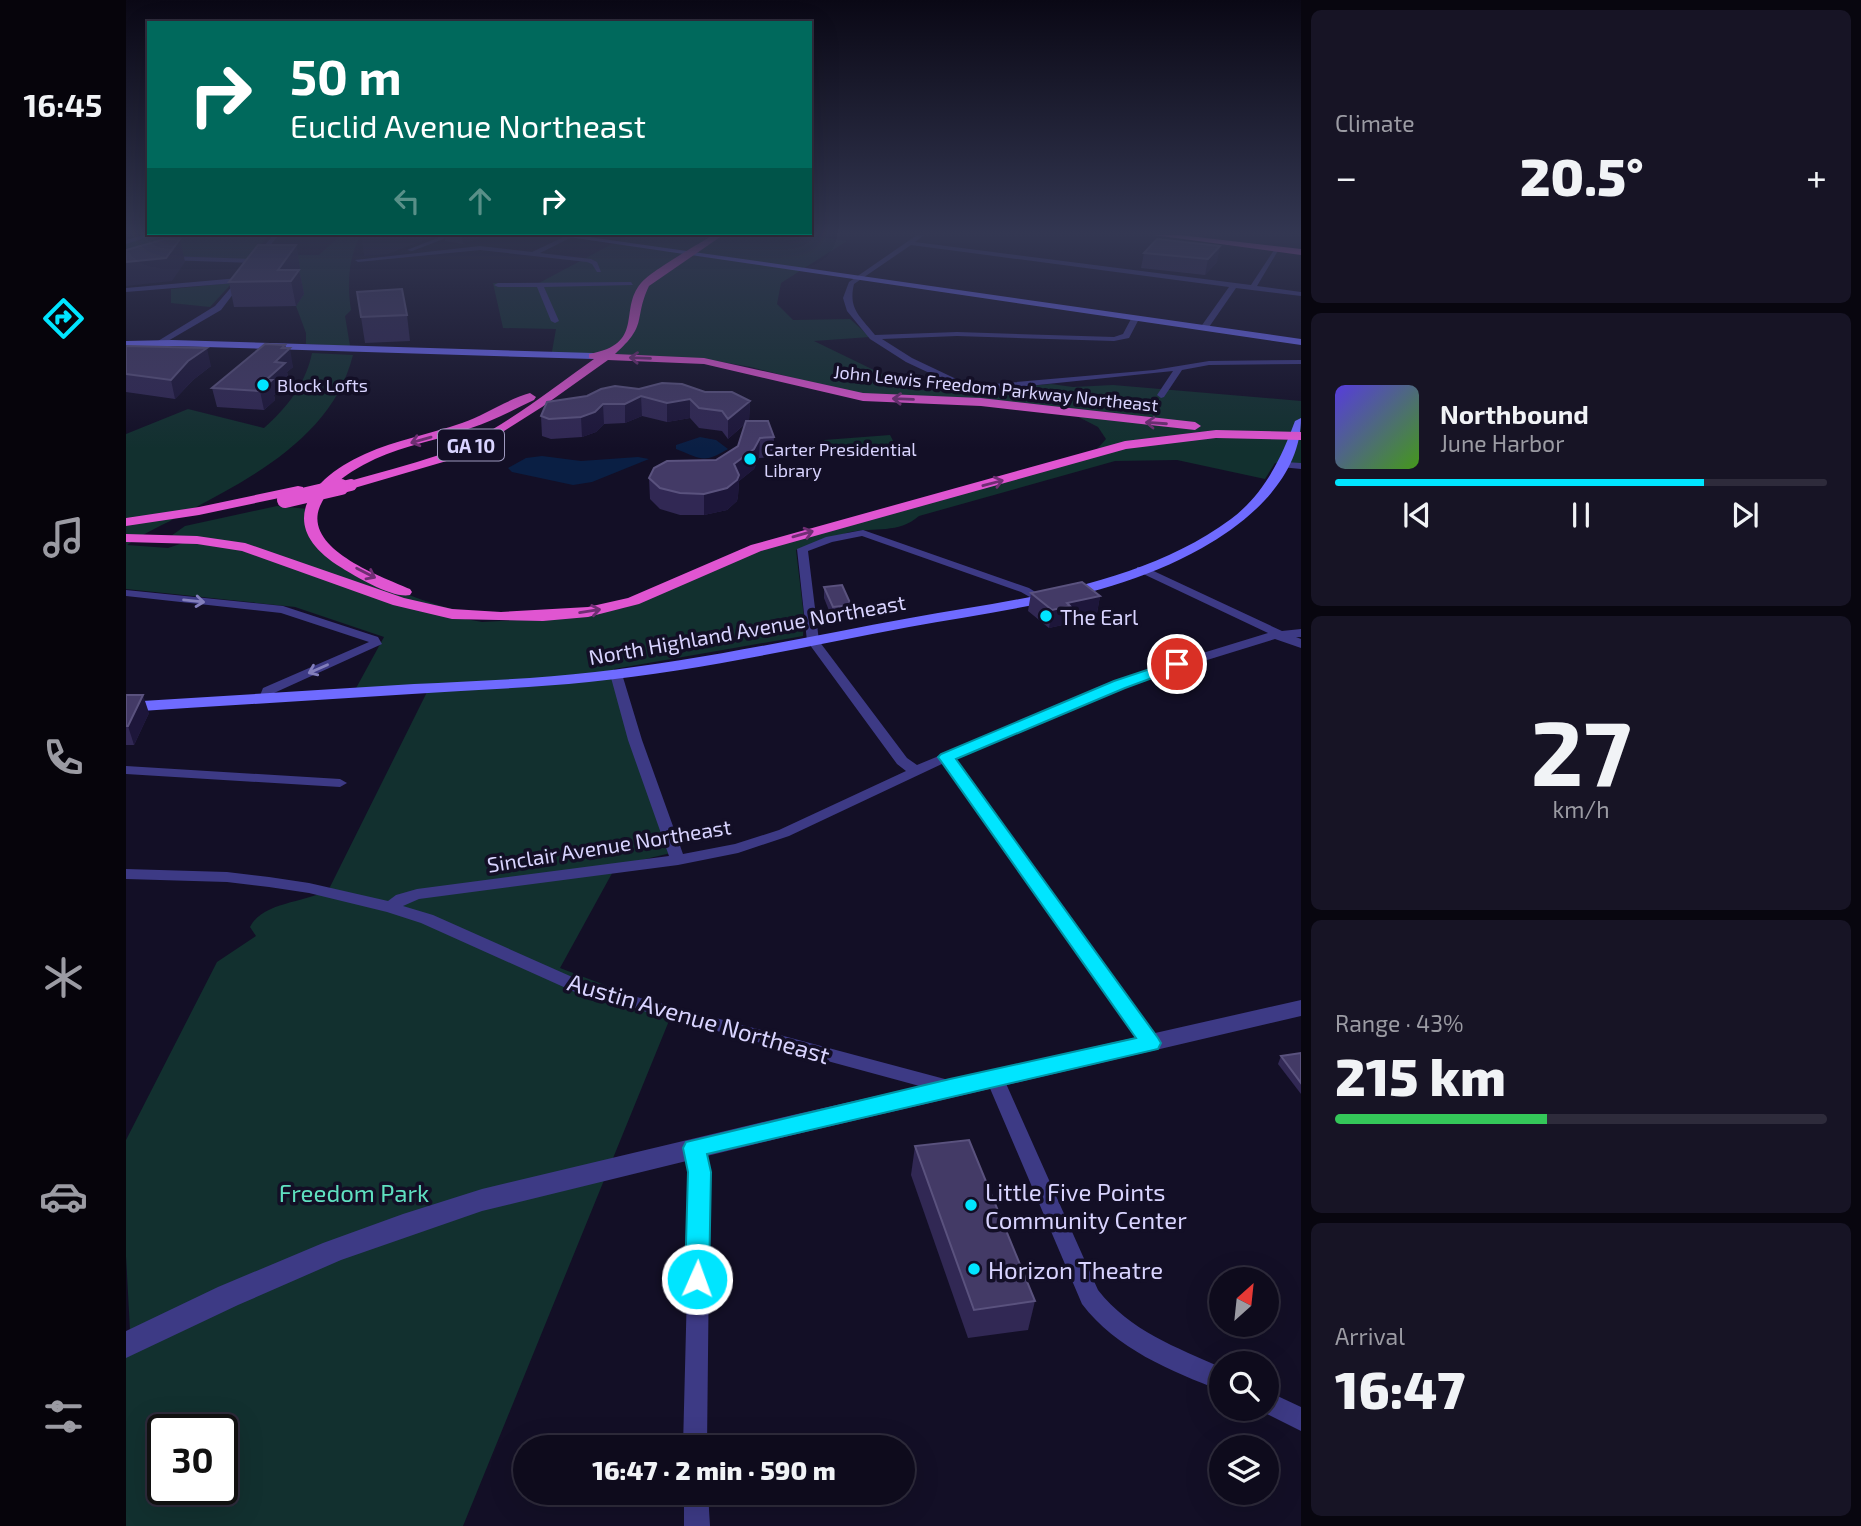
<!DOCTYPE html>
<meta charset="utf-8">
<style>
:root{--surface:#0e0b1c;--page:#171425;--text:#f1f3f6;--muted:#9b9ba3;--line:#2e2b3b;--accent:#00e5ff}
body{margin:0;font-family:"Exo 2",sans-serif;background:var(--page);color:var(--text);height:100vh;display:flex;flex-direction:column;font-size:26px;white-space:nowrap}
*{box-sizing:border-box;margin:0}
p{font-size:23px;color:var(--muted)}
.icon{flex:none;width:38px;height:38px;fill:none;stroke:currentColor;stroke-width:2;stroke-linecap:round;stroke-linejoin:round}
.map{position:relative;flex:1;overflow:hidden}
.details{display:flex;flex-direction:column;gap:10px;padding:10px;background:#08060f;width:560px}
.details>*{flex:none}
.banner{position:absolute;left:21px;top:21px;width:665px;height:214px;border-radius:0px;box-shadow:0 7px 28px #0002,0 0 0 2px var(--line);background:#00695c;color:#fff;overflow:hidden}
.needle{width:46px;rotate:27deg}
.controls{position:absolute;left:1083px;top:1267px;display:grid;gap:14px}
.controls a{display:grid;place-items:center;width:70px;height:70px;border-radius:50%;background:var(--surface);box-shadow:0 7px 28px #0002,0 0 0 2px var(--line);font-size:35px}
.speed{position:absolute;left:21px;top:1414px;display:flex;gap:14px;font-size:35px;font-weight:700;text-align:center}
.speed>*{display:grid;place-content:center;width:91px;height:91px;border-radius:50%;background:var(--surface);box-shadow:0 7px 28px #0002,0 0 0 2px var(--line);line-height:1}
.speed .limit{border:4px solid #111;border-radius:10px;background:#fff;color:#111}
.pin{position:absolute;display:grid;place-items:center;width:60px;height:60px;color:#fff;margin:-30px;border:4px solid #fff;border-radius:50%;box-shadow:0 2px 7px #0007}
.me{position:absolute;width:77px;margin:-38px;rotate:2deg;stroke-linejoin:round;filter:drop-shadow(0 0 5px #0008)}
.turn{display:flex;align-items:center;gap:24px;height:147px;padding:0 28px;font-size:32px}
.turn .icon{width:91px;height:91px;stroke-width:2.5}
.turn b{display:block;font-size:49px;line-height:60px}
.lanes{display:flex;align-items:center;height:66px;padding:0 28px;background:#0003;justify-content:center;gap:35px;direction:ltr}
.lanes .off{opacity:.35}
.big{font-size:52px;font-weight:800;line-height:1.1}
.details .card{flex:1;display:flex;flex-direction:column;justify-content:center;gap:10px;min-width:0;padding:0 24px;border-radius:10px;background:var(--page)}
.details .dial{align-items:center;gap:0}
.dial b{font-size:91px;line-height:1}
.song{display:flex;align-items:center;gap:21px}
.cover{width:84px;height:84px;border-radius:10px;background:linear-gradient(135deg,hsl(250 70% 55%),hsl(100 70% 35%))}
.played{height:7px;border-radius:4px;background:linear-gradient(90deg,var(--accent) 75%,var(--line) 75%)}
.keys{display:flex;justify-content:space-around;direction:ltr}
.heat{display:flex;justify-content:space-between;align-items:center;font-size:38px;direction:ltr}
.charge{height:10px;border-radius:5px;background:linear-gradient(90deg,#34c759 43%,var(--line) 0)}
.trip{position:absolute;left:387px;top:1435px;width:402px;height:70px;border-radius:35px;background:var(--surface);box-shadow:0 7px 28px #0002,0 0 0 2px var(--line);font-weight:800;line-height:70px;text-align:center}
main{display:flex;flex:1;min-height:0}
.dock{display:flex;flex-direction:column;width:126px;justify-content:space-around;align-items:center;background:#06040b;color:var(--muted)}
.dock .icon{width:49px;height:49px}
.dock .selected{color:var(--accent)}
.dock b{font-size:32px;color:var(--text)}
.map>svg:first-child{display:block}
</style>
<main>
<nav class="dock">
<b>16:45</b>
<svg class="icon selected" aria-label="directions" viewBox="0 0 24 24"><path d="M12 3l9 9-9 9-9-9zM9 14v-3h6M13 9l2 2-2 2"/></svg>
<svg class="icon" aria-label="music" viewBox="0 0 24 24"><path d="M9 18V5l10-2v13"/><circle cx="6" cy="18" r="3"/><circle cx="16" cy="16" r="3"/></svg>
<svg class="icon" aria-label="phone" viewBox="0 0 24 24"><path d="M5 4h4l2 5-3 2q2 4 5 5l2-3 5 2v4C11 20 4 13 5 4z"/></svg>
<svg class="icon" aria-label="climate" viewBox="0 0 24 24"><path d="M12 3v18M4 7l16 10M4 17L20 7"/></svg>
<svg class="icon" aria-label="car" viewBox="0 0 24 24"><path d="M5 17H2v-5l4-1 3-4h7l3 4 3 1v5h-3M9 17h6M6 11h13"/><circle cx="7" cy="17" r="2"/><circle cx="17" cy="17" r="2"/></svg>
<svg class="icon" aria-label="filters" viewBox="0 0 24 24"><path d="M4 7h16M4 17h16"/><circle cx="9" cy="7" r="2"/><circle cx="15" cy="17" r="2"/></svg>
</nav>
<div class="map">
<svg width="1175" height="1526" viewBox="0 0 1175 1526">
<rect width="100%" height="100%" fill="#130f26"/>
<g fill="#12302f" fill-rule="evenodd">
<polygon points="30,235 143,235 122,259 50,258 0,273 0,243"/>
<path d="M215 235H235C222 257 221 285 225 310L219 316 224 346 180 344V333L170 306 177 294 164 255H193Z"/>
<path d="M503 235H680L721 241 655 283 651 304 667 320 724 319 744 337 688 341 789 390 847 391 925 384 947 387 987 385 1175 401V464L1149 463 1139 479 1051 460 989 461 793 516C772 534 749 527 724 532 706 537 688 544 670 550L678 617 677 636 488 669 545 853 490 866 434 968 547 1011 337 1526H0V1333L4 1330 0 1256V1140L91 962 130 936 124 927C137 901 182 903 203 889L304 686 229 690 258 637 169 607 0 589V434L62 409 138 428C161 408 180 383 186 353L227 355C207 436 126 478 57 514 39 524 18 533 1 545L42 548 60 542 123 551 302 612 356 622 444 617 498 608 593 565 659 542 965 456 980 439 972 427 939 410 729 394 625 367 590 361 547 357H425L430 329 377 328 367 283H413ZM37 1430H96V1489H37Z"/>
<polygon points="106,283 84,307 45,303 45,289"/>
<polygon points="764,435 773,452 703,452 701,450 662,452 659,444 698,444 698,440"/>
<path d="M151 506 182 509 185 537C235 570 271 597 332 610L290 605 123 545 45 536 59 526Z"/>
</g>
<g fill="#0a1f44">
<path d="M574 437 590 440 602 449C577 464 576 459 550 449V445Z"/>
<polygon points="416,456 455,461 512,457 523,459 466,482 447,485 386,472 382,468 400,458"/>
</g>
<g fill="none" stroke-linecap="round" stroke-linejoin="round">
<g fill="#3d3a85" fill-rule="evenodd">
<polygon points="18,235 28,235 0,244 0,240"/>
<polygon points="147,235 153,235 129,263 40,260 37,258 40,256 128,259"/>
<polygon points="319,235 328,235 286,251 281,250"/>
<polygon points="442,235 450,235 414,253 465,259 471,262 475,272 471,272 466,264 461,262 354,250 232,262 229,260 354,246 406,252"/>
<path d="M791 235H798L789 242 1125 285 1150 247 1153 249 1131 286 1175 292V296L1110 288 1081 330H1078L1074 328 1103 287 785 245 728 284C722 309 734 316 749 335L831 332 988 337 997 334 1006 317 1013 319 1003 338 988 341 831 336 756 339 786 358 845 386 1028 370 1083 361 1175 360V364L1083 365 1056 370 1038 397 1035 398 1031 395 1047 371 844 392 780 362 744 339 721 311 717 298 723 282Z"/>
<polygon points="117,275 120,277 95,310 35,345 32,345 32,341 89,306 109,283 0,292 0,288 113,278"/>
<polygon points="505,282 507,285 418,287 433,321 429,323 425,321 411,287 372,287 368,285 372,283"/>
<polygon points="1158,462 1175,463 1175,469 1155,467 1153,465"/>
<polygon points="737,530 903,588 919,598 917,600 909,600 895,592 736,536 706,542 682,551 693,641 781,758 791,765 1018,671 1142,633 1011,571 1011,567 1019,567 1156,631 1175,629 1175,637 1170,637 1175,639 1175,648 1149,639 1026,677 828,759 1031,1038 1034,1043 1031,1048 1025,1050 1019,1048 818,763 663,836 612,853 552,865 293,899 277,906 307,915 462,984 830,1082 832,1087 830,1092 823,1094 451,993 295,923 261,912 183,893 143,887 101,882 0,879 0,869 101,872 143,877 183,883 262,901 270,895 291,889 543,856 502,740 484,674 490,670 496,674 516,740 557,854 609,844 653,830 780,771 771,764 681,641 671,549 700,537"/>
<polygon points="0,590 157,606 252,637 256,644 148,693 145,701 140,702 133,698 137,688 243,642 155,613 0,596"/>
<polygon points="0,766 214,779 221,783 214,787 0,774"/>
<path d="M869 1072 876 1074 878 1079 972 1290C1004 1331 1050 1347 1096 1368V1391C1045 1371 990 1349 956 1304L860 1079 862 1074Z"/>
<polygon points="568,1140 575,1142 584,1172 581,1447 557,1447 564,1172 558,1148 561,1142"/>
<polygon points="1141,1391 1175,1407 1175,1431 1133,1410 1141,1409"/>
<polygon points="558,1493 582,1493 584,1526 558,1526"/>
</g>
<polygon fill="#3d3a85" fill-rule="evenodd" points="1175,1000 1175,1016 671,1134 356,1211 215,1260 112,1305 0,1358 0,1331 92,1287 197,1243 277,1214 356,1189 671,1114"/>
<g fill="#6f6bff" fill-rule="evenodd">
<polygon points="429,235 449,235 1175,339 1175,345"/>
<polygon points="46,340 467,353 472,356 467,359 46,346 0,347 0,341"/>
<path d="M1175 418C1175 477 1124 521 1076 548 988 598 881 609 783 627 677 647 571 671 463 682 404 688 345 690 286 694 190 700 95 706 0 712V702C96 696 192 690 288 684 348 681 409 679 469 672 575 660 679 637 784 618 892 599 1014 586 1105 519 1138 494 1155 459 1169 421Z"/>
</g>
<g fill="#e055d1" fill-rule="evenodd">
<path d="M587 235H597L523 286C507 320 523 324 489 354L578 358 737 393 855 398 1069 422 1075 426 1069 430 855 406 737 401 578 364 482 360 416 407 359 443 324 460 225 489 218 485 220 482C251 473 283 465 313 455 369 435 420 393 468 359L463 358V354C520 344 492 310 515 283 525 271 571 245 587 235Z"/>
<polygon points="1028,235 1054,235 1175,249 1175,255"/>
<path d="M404 393 410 397 408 400C387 410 367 421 345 428 313 440 279 445 249 459 228 469 206 482 196 502 171 547 254 576 284 589L286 592 284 595C268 599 230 577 216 568 148 527 181 480 239 454 270 440 304 434 336 423 359 415 380 400 404 393Z"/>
<polygon points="1090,430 1175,432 1175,440 1090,438 1000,449 635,551 513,604 462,617 417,621 326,619 267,605 116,551 71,544 0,542 0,534 71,536 119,543 278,598 326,609 375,612 462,607 502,598 625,545 999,441"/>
<polygon points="172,486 177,487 177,493 73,515 0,526 0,518 73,507"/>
</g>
<polyline stroke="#e055d1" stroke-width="12" points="208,489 225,485"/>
<polyline stroke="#e055d1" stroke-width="16" points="159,500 215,487"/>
</g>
<g fill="#312854">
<polygon points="318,235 357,235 357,236 337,244 319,241"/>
<polygon points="1031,239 1091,262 1079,275 1015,268 1018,253"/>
<polygon points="170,245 174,268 173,270 178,294 170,306 108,307 103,282"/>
<polygon points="281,315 284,341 239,343 235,317"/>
<polygon points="159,345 167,367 161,372 163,381 148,395 149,400 138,410 91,407 86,388"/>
<polygon points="0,346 85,366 67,380 49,399 0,392"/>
<polygon points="513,389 579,392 624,401 623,420 622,421 648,437 647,457 633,458 628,469 613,481 612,496 611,501 601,510 578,515 554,515 534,509 524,499 523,478 590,460 612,446 619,424 602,439 596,431 573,428 564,418 541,422 516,416 499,423 478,424 470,432 456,437 425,439 416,436 415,416"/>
<polygon points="698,587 725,605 724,617 706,618 698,598"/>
<polygon points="905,593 974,596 971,613 942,620 941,624 923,628 902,611"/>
<polygon points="0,695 23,713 8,745 0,745"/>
<polygon points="1175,1053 1175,1094 1152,1064 1155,1056"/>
<polygon points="789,1146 909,1301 902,1330 842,1338 785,1175"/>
</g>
<g fill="#1d163a">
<polygon points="235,235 312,235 262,254 238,256"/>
<polygon points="336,235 357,235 357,236 337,244"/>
<polygon points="54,239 59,262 46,281 0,286 0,262"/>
<polygon points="170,245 174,268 165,281 152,270"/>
<polygon points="1094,246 1091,262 1079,275 1082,259"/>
<polygon points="173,270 178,294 170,306 165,281"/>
<polygon points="159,345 160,352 164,348 167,367 161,372 163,381 148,395 149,400 138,410 134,391"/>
<polygon points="81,348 85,366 67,380 49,399 45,380 62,361"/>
<polygon points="515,396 516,416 499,423 499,404"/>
<polygon points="564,399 564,418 541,422 541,403"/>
<polygon points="624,401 623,420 602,439 602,419"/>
<polygon points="477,404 478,424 470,432 456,437 455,417"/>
<polygon points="634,438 633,458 628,469 613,481 612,496 611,501 601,510 578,515 578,494"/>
<polygon points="974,596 971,613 942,620 941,624 923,628 926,610 941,603"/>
<polygon points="17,695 23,713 8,745 2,726"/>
</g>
<g fill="#433a66" stroke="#5a527e" stroke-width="2">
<polygon points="39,239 54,239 40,258 0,262 0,250"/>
<polygon points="1031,239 1094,246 1082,259 1018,253"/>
<polygon points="132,245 170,245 152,270 173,270 165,281 103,282"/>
<polygon points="276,289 281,315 235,317 231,292"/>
<polygon points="139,344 159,345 156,348 164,348 149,362 159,363 140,380 146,380 134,391 86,388"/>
<polygon points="0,346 81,348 62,361 45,380 0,374"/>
<polygon points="536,383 556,384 579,392 606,392 624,401 602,419 596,411 573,408 564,399 541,403 515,396 499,404 477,404 469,412 455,417 423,419 415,416 421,402 461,396 475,389 489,386 513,389"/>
<polygon points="620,421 642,421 648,437 634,438 628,449 608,464 613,475 611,480 601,488 578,494 554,493 534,488 523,478 528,468 541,461 590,460 612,446"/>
<polygon points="956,582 974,596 941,603 944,606 926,610 905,593"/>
<polygon points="716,585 725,605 707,607 698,587"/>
<polygon points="0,695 17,695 2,726 0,726"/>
<polygon points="1175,1053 1175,1083 1155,1056"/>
<polygon points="843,1140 909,1301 848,1310 789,1146"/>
</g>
<defs><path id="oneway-shaft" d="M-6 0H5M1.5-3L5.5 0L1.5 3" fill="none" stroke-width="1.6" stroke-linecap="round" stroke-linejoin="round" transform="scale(1.75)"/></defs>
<g stroke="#6f2e73">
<use href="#oneway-shaft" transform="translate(514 358) rotate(-178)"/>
<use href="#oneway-shaft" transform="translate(777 399) rotate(-178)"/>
<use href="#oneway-shaft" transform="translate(1030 423) rotate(-176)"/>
<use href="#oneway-shaft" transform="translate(295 440) rotate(164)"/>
<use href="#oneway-shaft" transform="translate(867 483) rotate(-15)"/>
<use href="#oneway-shaft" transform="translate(677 534) rotate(-16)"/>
<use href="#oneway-shaft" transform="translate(240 573) rotate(27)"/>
<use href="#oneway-shaft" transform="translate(464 611) rotate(-9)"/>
</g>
<g stroke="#837fbc">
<use href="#oneway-shaft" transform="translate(68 601) rotate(6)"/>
<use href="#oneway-shaft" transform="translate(192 669) rotate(156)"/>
</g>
<linearGradient id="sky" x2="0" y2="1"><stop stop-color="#0a0815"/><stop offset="0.52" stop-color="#333752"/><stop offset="1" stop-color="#333752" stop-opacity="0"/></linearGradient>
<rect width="1175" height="449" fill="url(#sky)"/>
<polygon fill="#00e5ff" stroke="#0095a6" stroke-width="2" points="1051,660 1056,661 1056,667 999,688 830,759 1032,1038 1035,1043 1032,1049 581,1154 585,1172 583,1279 580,1287 571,1290 562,1287 559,1279 562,1172 557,1148 560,1142 824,1079 1010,1038 812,757 815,754 988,681"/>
<g fill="#00e5ff" stroke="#130f26" stroke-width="2.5">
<circle cx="137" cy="385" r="7"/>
<circle cx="624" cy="459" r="7"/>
<circle cx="920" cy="616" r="7"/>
<circle cx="845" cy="1205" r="7"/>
<circle cx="848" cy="1269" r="7"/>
</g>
<g text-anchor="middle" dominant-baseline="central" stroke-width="7" stroke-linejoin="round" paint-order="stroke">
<g font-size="18" fill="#d9d4ff" stroke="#130f26" text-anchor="start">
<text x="151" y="385">Block Lofts</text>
<text x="638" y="449">Carter Presidential<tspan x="638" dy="21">Library</tspan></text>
</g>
<g font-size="18" fill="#d9d4ff" stroke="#130f26">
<text transform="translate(870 388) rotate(6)">John Lewis Freedom Parkway Northeast</text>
</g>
<rect fill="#130f26" stroke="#9e99be" stroke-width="2" x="312" y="429.5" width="66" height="31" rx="5"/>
<g font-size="19" font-weight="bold" fill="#d9d4ff">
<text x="345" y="445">GA 10</text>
</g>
<g font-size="21" fill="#d9d4ff" stroke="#130f26" text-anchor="start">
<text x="934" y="616">The Earl</text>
</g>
<g font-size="21" fill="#d9d4ff" stroke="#130f26">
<text transform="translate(621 629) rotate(-10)">North Highland Avenue Northeast</text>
<text transform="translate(483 845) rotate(-9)">Sinclair Avenue Northeast</text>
</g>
<g font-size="24" fill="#d9d4ff" stroke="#130f26">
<text transform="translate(573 1018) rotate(16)">Austin Avenue Northeast</text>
</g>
<g font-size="24" fill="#d9d4ff" stroke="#130f26" text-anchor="start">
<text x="859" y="1191">Little Five Points<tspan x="859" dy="28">Community Center</tspan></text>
<text x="862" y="1269">Horizon Theatre</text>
</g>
<g font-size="24" fill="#5fe0c0" stroke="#130f26">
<text x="228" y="1192">Freedom Park</text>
</g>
</g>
</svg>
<div class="controls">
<a><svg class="needle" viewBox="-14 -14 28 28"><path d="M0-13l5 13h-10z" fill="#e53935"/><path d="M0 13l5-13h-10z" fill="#9b9ba3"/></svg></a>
<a><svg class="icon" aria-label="search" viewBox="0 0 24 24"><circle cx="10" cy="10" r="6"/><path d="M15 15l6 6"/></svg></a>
<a><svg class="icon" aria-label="layers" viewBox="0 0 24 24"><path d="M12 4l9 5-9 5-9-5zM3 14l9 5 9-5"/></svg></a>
</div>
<div class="speed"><div class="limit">30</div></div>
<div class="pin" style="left:1051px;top:664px;background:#d93025"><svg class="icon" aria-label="arrive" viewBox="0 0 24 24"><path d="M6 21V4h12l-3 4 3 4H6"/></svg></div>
<svg class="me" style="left:571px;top:1279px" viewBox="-20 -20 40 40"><circle r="17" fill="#00e5ff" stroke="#fff" stroke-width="3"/><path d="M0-11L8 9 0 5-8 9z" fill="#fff"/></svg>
<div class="trip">16:47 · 2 min · 590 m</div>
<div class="banner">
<div class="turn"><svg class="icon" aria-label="right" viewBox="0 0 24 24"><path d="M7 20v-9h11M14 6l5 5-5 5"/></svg><div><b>50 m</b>Euclid Avenue Northeast</div></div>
<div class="lanes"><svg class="icon off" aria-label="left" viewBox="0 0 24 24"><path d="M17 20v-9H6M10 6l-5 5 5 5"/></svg><svg class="icon off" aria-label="ahead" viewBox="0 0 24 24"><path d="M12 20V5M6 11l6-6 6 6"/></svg><svg class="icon" aria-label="right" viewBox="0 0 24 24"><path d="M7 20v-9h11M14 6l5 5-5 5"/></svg></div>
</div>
</div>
<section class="details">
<div class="card"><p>Climate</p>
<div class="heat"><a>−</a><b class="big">20.5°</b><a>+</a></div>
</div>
<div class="card">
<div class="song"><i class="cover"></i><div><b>Northbound</b><p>June Harbor</p></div></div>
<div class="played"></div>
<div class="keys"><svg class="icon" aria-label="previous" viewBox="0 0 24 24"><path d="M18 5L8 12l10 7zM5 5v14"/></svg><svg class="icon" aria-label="pause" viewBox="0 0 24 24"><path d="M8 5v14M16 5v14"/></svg><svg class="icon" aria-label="next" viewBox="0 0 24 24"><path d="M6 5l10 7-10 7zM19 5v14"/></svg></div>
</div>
<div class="card dial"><b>27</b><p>km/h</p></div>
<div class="card"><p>Range · 43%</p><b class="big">215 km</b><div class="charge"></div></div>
<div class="card"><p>Arrival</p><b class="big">16:47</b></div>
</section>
</main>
